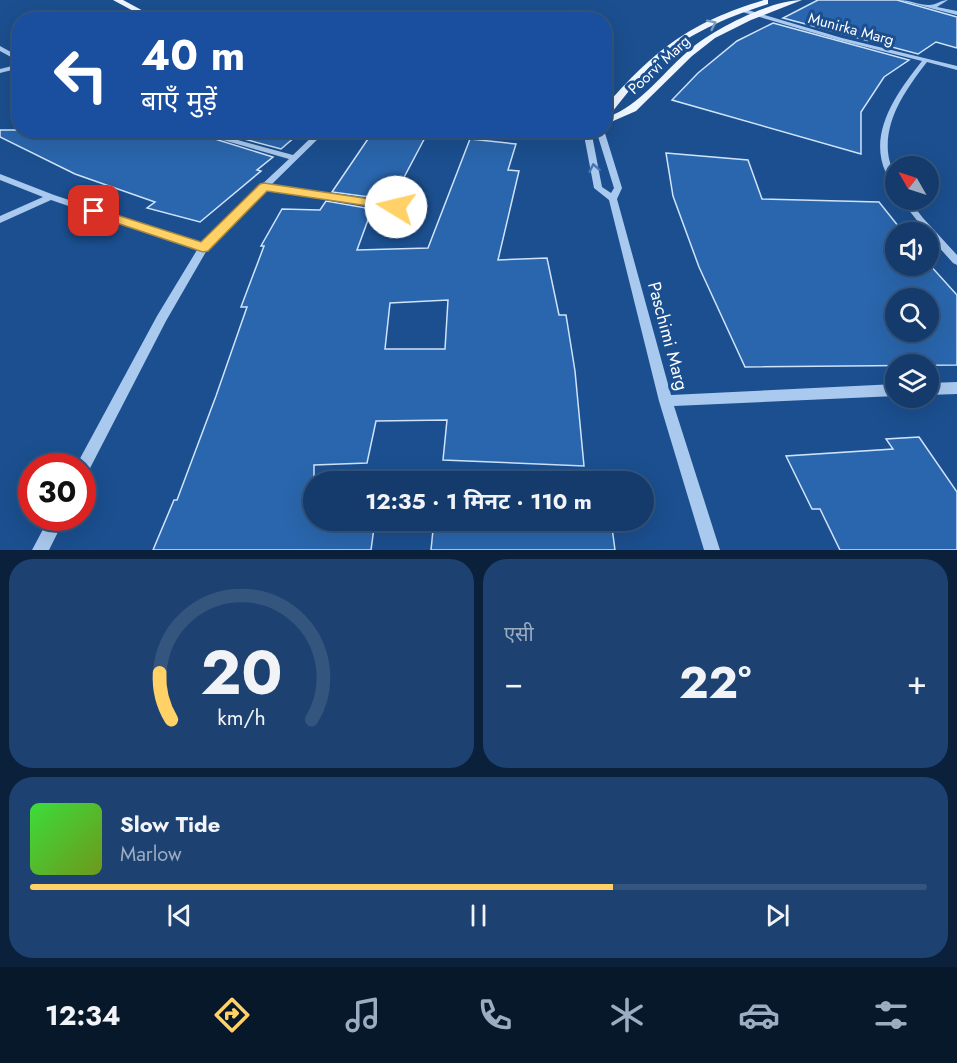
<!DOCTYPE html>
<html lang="hi">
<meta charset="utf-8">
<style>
:root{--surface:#143b6b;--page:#1d4271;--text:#f1f3f6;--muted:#9dadc1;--line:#33557e;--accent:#ffd166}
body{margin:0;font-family:Jost,"Noto Sans Devanagari",sans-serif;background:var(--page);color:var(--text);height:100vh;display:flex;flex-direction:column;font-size:22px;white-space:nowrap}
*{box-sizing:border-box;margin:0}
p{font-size:20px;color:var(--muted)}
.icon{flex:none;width:33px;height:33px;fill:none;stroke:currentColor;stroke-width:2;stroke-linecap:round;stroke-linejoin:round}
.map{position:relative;height:550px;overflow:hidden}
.drawer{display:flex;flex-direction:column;gap:9px;padding:9px;background:#0b203b;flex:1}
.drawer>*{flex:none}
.top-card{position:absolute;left:12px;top:12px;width:600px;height:126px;border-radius:24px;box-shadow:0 6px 24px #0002,0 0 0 2px var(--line);background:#1a4fa0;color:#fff;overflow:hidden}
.needle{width:39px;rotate:309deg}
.controls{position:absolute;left:885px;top:156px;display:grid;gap:12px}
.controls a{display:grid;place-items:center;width:54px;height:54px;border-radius:50%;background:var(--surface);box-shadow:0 6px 24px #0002,0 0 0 2px var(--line);font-size:30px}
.speed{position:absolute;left:18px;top:453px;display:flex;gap:12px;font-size:30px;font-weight:700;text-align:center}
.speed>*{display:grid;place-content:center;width:78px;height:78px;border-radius:50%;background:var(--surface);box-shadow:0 6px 24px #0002,0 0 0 2px var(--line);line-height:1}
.speed .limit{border:9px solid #d22;background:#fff;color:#111}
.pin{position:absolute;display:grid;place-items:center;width:51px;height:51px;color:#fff;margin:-26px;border-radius:12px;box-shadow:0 3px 9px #0006}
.me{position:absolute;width:66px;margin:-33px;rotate:279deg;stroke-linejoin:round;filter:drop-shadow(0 0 4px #0008)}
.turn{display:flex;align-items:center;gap:21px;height:126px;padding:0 30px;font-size:27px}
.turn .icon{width:78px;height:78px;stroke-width:2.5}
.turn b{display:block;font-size:42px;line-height:51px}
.big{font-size:45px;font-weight:700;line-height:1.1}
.drawer .tile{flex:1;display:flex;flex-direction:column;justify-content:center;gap:9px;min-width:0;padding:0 21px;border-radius:24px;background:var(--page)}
.drawer .dial{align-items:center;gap:0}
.dial svg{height:156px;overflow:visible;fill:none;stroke:var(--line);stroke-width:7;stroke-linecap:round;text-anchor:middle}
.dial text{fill:var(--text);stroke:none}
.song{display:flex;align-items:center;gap:18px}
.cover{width:72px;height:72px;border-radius:9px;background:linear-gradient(135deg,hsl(120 70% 55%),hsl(80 70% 35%))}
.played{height:6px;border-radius:3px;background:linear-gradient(90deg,var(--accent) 65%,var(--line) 65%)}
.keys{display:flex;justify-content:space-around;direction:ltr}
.heat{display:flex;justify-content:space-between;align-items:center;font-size:33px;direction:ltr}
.drawer .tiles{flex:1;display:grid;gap:9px;grid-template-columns:1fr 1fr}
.tile:last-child{grid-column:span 2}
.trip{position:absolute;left:303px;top:471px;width:351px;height:60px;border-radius:30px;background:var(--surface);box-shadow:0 6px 24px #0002,0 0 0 2px var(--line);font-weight:700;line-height:60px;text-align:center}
.tab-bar{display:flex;height:96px;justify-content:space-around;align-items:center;background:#08182b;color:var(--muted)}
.tab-bar .icon{width:42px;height:42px}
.tab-bar .selected{color:var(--accent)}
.tab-bar b{font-size:27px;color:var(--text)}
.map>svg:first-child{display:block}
</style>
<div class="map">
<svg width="957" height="550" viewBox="0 0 957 550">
<rect width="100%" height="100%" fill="#1b4f8f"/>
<g fill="#2a66ad" stroke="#cfe3fa" stroke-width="1.5" fill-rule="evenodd">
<polygon points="818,0 897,0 957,17 957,48 936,42 918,54 783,18"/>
<polygon points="773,23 909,60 884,77 861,112 861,154 672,100 698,73 737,41"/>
<polygon points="0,130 186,130 273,157 257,170 261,171 200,222 147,208 155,202 75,174 0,137"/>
<polygon points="211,130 303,130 281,149"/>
<polygon points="374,130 429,130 392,200 332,192"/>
<path d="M470 139 516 144 508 170 519 171 498 260 547 258 559 315H566L575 371 584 466 443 460 447 420 376 421 367 463 314 465V520H375L371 550H153L174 500H177L216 396 247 307H241L264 246H261L282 209 320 210 326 201 372 209 357 250 428 248ZM448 300 445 349H385L390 303Z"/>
<path d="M666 153 748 160 762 199 879 202 903 232H896V266H928V263L957 295V365L745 367 699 267 673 196ZM896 298H928V332H896Z"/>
<polygon points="919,437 957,492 957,550 840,550 820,509 812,509 786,456 893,449 886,439"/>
<polygon points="434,520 611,520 615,550 431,550"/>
</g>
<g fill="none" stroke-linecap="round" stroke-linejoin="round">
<g fill="#a9c9ee" fill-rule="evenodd">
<path d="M899 0C909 0 919 5 929 5 936 5 941 0 948 0L937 7 957 11V15Z"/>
<path d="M741 8 842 38 957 66V70L927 62C907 88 885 118 888 152 889 165 896 175 896 188 890 185 888 179 886 173 867 133 898 91 922 61L838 40 739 11Z"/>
<polygon points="0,46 20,57 20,62 0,51"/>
<polygon points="20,64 20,68 0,73 0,69"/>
<polygon points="188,130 201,130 293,155 319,130 327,130 271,185 396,204 401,207 396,210 266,190 232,222 207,250 166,321 87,474 82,476 82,466 76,466 77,464 157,316 197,250 51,200 0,223 0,216 43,197 0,180 0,174 54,195 201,244 226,218 289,159"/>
<polygon points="583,130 591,130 602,187 611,193 614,188 596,130 604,130 622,188 617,199 671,395 896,384 896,396 674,406 720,550 704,550 659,401 609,200 594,188"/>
<polygon points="901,200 909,200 923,218 957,255 957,265 953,263 928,235 928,232 926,232"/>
<polygon points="957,382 957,394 928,395 928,383"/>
<polygon points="49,518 65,518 49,550 32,550"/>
</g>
<g fill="#f0f6ff" fill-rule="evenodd">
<polygon points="113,0 123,0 160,20 150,20"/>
<path d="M764 0H768V4C728 17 689 33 657 61 638 77 624 98 608 117 640 105 661 75 686 53 709 31 770 0 802 0L751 20 715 38 692 56 636 111 604 125V108C655 49 689 23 764 0Z"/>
</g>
</g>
<defs><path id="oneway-chevron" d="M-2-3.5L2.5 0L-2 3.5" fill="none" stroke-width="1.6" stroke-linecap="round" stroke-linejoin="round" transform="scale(1.5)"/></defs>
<use stroke="#7b9ac1" href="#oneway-chevron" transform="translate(712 24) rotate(-26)"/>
<use stroke="#4674ac" href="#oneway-chevron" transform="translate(594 168) rotate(-101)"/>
<polygon fill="#ffd166" stroke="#a68842" stroke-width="1.5" points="264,183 396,203 402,207 396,210 267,191 208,251 203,252 90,214 88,211 90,209 98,209 201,242 260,184"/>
<g text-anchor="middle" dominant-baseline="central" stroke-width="6" stroke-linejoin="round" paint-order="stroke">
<g font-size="15" fill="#fff" stroke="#1b4f8f">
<text transform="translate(851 29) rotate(15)">Munirka Marg</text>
<text transform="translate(659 65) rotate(-43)">Poorvi Marg</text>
</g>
<g font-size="18" fill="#fff" stroke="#1b4f8f">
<text transform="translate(668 336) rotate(75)">Paschimi Marg</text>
</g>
</g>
</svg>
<div class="controls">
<a><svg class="needle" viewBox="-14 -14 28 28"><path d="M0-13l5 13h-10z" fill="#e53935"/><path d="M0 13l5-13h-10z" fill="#9dadc1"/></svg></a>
<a><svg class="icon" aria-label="sound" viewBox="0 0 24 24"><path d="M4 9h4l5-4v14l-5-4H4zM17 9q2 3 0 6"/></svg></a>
<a><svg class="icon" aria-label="search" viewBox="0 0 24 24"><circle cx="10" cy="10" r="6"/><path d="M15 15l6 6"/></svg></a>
<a><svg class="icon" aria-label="layers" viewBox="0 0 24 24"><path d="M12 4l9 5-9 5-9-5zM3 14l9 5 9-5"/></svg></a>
</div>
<div class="speed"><div class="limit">30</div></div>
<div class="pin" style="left:94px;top:211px;background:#d93025"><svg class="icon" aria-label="arrive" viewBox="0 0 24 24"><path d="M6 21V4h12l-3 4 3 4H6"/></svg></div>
<svg class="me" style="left:396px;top:207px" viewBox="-20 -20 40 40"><circle r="19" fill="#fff"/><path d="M0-13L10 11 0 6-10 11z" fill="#ffd166"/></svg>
<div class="trip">12:35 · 1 मिनट · 110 m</div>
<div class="top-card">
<div class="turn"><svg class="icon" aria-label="left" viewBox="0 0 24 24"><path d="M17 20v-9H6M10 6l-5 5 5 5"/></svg><div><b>40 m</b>बाएँ मुड़ें</div></div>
</div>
</div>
<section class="drawer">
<div class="tiles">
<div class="tile dial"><svg viewBox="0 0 100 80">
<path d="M14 69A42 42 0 1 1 86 69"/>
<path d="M14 69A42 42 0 0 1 8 45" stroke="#ffd166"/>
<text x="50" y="56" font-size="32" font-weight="700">20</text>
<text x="50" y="72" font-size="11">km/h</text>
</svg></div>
<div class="tile"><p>एसी</p>
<div class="heat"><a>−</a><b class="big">22°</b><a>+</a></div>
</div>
<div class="tile">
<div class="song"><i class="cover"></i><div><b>Slow Tide</b><p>Marlow</p></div></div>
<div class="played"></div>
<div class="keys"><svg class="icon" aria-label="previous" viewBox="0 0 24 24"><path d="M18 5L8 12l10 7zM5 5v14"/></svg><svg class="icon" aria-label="pause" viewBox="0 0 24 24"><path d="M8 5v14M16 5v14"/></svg><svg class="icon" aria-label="next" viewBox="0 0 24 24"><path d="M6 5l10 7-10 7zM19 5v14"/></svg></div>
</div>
</div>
</section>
<nav class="tab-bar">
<b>12:34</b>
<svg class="icon selected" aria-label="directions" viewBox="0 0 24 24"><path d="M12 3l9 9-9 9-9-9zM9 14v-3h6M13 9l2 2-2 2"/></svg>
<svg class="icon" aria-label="music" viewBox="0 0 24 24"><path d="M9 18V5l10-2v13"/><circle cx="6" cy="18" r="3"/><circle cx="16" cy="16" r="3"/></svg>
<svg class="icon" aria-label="phone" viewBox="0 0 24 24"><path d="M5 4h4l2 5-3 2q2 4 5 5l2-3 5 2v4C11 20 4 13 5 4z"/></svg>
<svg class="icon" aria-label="climate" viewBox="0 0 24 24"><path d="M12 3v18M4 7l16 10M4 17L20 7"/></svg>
<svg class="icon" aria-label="car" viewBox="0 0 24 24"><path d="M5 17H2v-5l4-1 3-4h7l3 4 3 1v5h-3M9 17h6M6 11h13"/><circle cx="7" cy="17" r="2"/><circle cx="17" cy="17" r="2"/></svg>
<svg class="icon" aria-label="filters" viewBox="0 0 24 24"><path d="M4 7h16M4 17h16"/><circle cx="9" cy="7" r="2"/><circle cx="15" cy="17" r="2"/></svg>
</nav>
